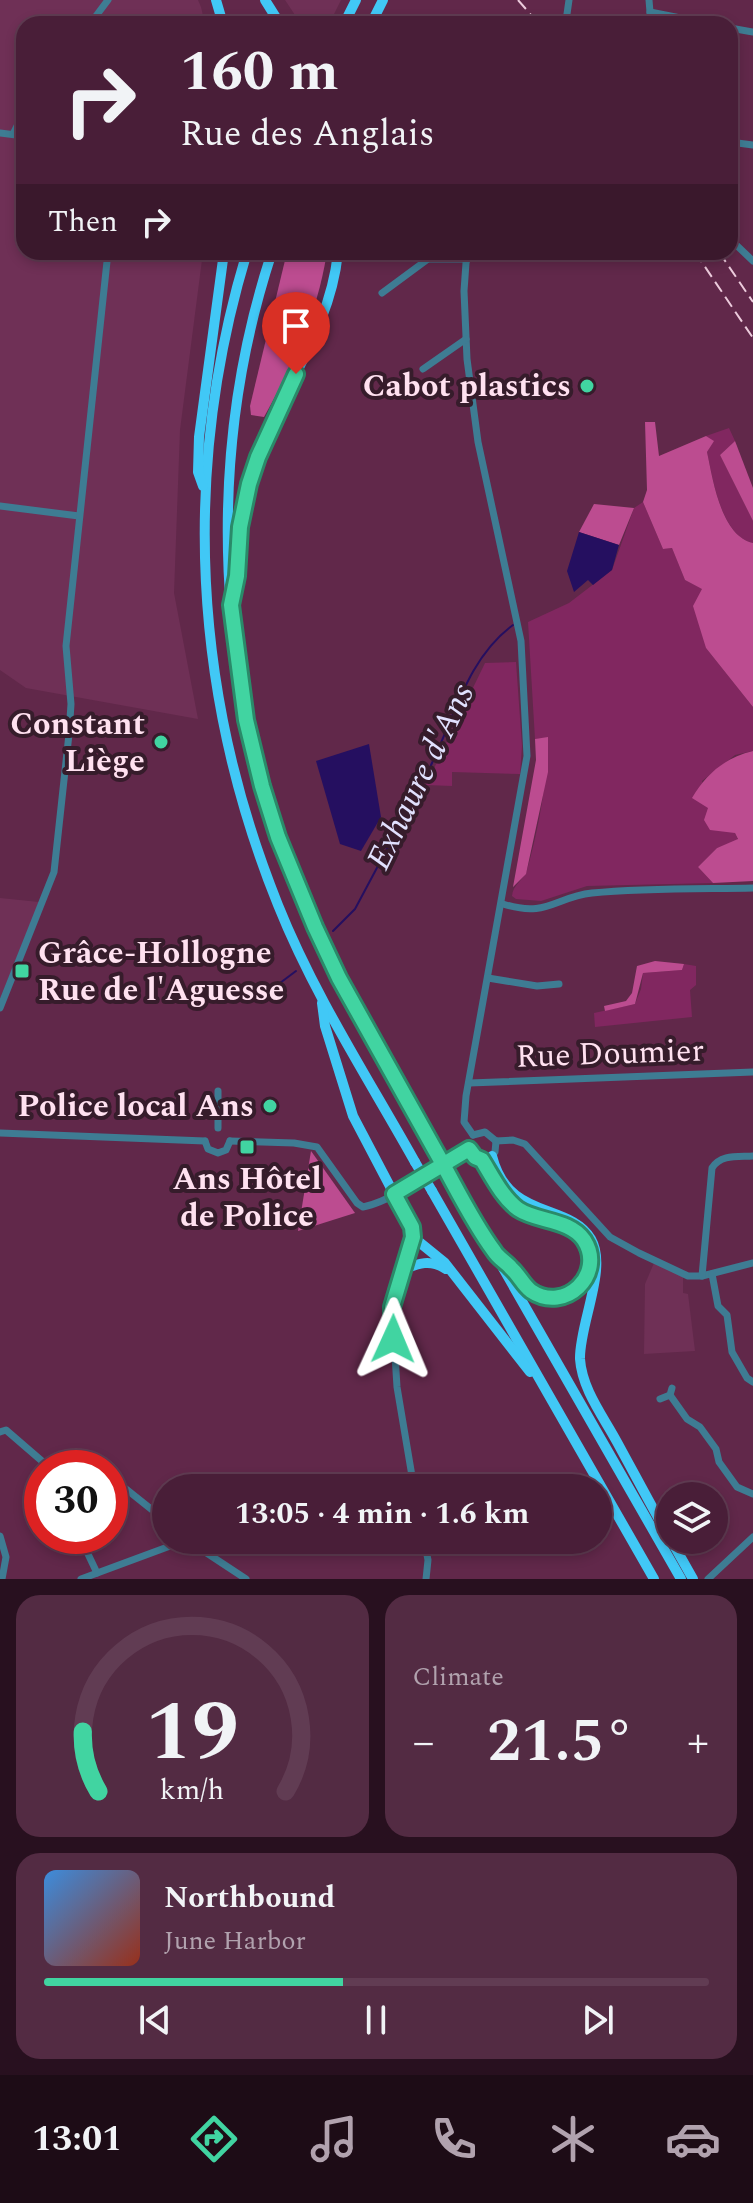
<!DOCTYPE html>
<meta charset="utf-8">
<style>
:root{--surface:#491e38;--page:#532b43;--text:#f1f3f6;--muted:#b1a2ae;--line:#613c53;--accent:#41d4a1}
body{margin:0;font-family:Spectral,serif;background:var(--page);color:var(--text);height:100vh;display:flex;flex-direction:column;font-size:30px;white-space:nowrap}
*{box-sizing:border-box;margin:0}
p{font-size:26px;color:var(--muted)}
.icon{flex:none;width:44px;height:44px;fill:none;stroke:currentColor;stroke-width:2;stroke-linecap:round;stroke-linejoin:round}
.map{position:relative;height:1579px;overflow:hidden}
.drawer{display:flex;flex-direction:column;gap:16px;padding:16px;background:#28101f;flex:1}
.drawer>*{flex:none}
.banner{position:absolute;left:16px;top:16px;width:722px;height:244px;border-radius:24px;box-shadow:0 4px 12px #0003,0 0 0 2px var(--line);background:#491e38;color:var(--text);overflow:hidden}
.fabs{position:absolute;left:656px;top:1482px;display:grid;gap:16px}
.fabs a{display:grid;place-items:center;width:72px;height:72px;border-radius:50%;background:var(--surface);box-shadow:0 4px 12px #0003,0 0 0 2px var(--line);font-size:40px}
.speed{position:absolute;left:24px;top:1450px;display:flex;gap:16px;font-size:40px;font-weight:700;text-align:center}
.speed>*{display:grid;place-content:center;width:104px;height:104px;border-radius:50%;background:var(--surface);box-shadow:0 4px 12px #0003,0 0 0 2px var(--line);line-height:1}
.speed .limit{border:12px solid #d22;background:#fff;color:#111}
.pin{position:absolute;display:grid;place-items:center;width:68px;height:68px;color:#fff;margin:-82px -34px;border-radius:50% 50% 50% 0;rotate:-45deg;box-shadow:0 0 8px #0007}
.pin .icon{rotate:45deg}
.me{position:absolute;width:88px;margin:-44px;rotate:1deg;stroke-linejoin:round;filter:drop-shadow(0 0 6px #0008)}
.turn{display:flex;align-items:center;gap:28px;height:168px;padding:0 32px;font-size:36px}
.turn .icon{width:104px;height:104px;stroke-width:2.5}
.turn b{display:block;font-size:56px;line-height:68px}
.then{display:flex;align-items:center;height:76px;padding:0 32px;background:#0003;gap:16px;font-size:30px}
.big{font-size:60px;font-weight:700;line-height:1.1}
.drawer .widget{flex:1;display:flex;flex-direction:column;justify-content:center;gap:12px;min-width:0;padding:0 28px;border-radius:24px;background:var(--page)}
.drawer .dial{align-items:center;gap:0}
.dial svg{height:208px;overflow:visible;fill:none;stroke:var(--line);stroke-width:7;stroke-linecap:round;text-anchor:middle}
.dial text{fill:var(--text);stroke:none}
.song{display:flex;align-items:center;gap:24px}
.cover{width:96px;height:96px;border-radius:12px;background:linear-gradient(135deg,hsl(210 70% 55%),hsl(10 70% 35%))}
.played{height:8px;border-radius:4px;background:linear-gradient(90deg,var(--accent) 45%,var(--line) 45%)}
.keys{display:flex;justify-content:space-around;direction:ltr}
.heat{display:flex;justify-content:space-between;align-items:center;font-size:44px;direction:ltr}
.drawer .tiles{flex:1;display:grid;gap:16px;grid-template-columns:1fr 1fr}
.widget:last-child{grid-column:span 2}
.trip{position:absolute;left:152px;top:1474px;width:460px;height:80px;border-radius:40px;background:var(--surface);box-shadow:0 4px 12px #0003,0 0 0 2px var(--line);font-weight:700;line-height:80px;text-align:center}
.tab-bar{display:flex;height:128px;justify-content:space-around;align-items:center;background:#1d0c16;color:var(--muted)}
.tab-bar .icon{width:56px;height:56px}
.tab-bar .selected{color:var(--accent)}
.tab-bar b{font-size:36px;color:var(--text)}
.map>svg:first-child{display:block}
</style>
<div class="map">
<svg width="753" height="1579" viewBox="0 0 753 1579">
<rect width="100%" height="100%" fill="#61284a"/>
<g fill="#6f3056">
<polygon points="0,0 198,0 201,7 205,24 24,24 24,252 203,252 180,430 174,593 198,719 26,688 0,670"/>
<polygon points="285,0 341,0 329,24 301,24"/>
<polygon points="0,898 39,902 0,999"/>
<polygon points="654,1263 683,1276 683,1293 688,1294 695,1351 644,1354 645,1284"/>
</g>
<g fill="#812760">
<path d="M729 428 735 441 720 455 753 521V543C721 536 713 479 707 452L713 441 706 436Z"/>
<path d="M643 502 663 549 672 548 685 580 703 589 706 648 753 707V751L735 755 702 781 709 808 735 833 738 840 717 848 698 867 713 883 587 886 541 901 516 899 512 896C513 884 523 881 527 870 539 828 547 781 548 738L535 739 528 622 569 603 612 570 634 508Z"/>
<polygon points="516,662 522,746 520,774 452,772 452,786 426,785 485,663"/>
<polygon points="684,964 696,966 696,985 690,990 692,1017 595,1027 594,1013 635,1004 641,989 643,973 682,970"/>
</g>
<g fill="#bc4c90">
<path d="M287 252H327C317 315 294 362 264 417L251 415 250 406Z"/>
<path d="M645 422H655L659 456 706 436 714 441 707 452C713 480 721 536 753 543V707L706 648 693 606 702 589 685 580 672 548 663 549 643 502 647 490Z"/>
<polygon points="735,441 753,488 753,521 720,455"/>
<polygon points="594,504 634,508 619,545 579,532"/>
<polygon points="548,737 548,772 526,874 513,887 536,760 535,739"/>
<path d="M753 751V881L713 883 698 867 717 848 738 839 735 833 710 830 704 820 708 808 692 798C706 774 726 757 753 751Z"/>
<polygon points="655,961 684,964 682,970 643,973 635,1004 605,1011 604,1006 626,1001 632,993 637,966"/>
<polygon points="311,1151 355,1213 298,1231"/>
</g>
<g fill="#250f60">
<polygon points="579,532 619,545 612,570 593,585 588,580 574,592 567,571"/>
<polygon points="369,744 381,817 361,851 340,844 316,761"/>
</g>
<g fill="none" stroke-linecap="round" stroke-linejoin="round">
<g stroke="#250f60" stroke-width="2">
<path d="M333 931 355 909 403 819 400 807C416 797 424 781 432 763 455 715 468 658 513 625"/>
<polyline points="276,986 296,971"/>
</g>
<g stroke="#3e7c93" stroke-width="7">
<polyline points="649,0 651,24"/>
<polyline points="650,12 711,24"/>
<polyline points="566,21 569,0"/>
<polyline points="90,24 108,0"/>
<polyline points="730,28 753,32"/>
<polyline points="0,133 24,136"/>
<polyline points="13,134 24,112"/>
<polyline points="730,142 753,145"/>
<polyline points="730,239 753,261"/>
<polyline points="422,252 428,259 467,259"/>
<polyline points="469,252 466,263 464,291 467,359 478,442 521,641 527,756 466,1096 464,1122 473,1135"/>
<polyline points="382,293 428,259"/>
<polyline points="423,369 466,339"/>
<polyline points="0,506 79,516"/>
<path d="M503 904C547 918 555 897 592 893 645 888 700 889 753 888"/>
<polyline points="488,978 537,986 559,984"/>
<polyline points="0,1008 54,872 69,734 71,704 66,646 108,252"/>
<polyline points="469,1083 753,1072"/>
<polyline points="218,1128 218,1091"/>
<polyline points="0,1133 205,1141"/>
<polyline points="473,1135 485,1132 496,1141"/>
<polyline points="205,1141 208,1149 218,1153 226,1150 230,1141"/>
<path d="M230 1141 294 1143 317 1147 357 1203 363 1207C394 1201 441 1166 469 1149"/>
<polyline points="496,1141 513,1140 525,1144 610,1237 639,1253 688,1276 702,1276 753,1263"/>
<polyline points="469,1149 479,1159 489,1158 495,1152 496,1141"/>
<polyline points="394,1194 412,1227 413,1237 392,1307 397,1387 414,1488"/>
<polyline points="712,1274 718,1306 727,1315 732,1352 747,1378 753,1382"/>
<path d="M702 1276 712 1168C721 1154 738 1157 753 1156"/>
<polyline points="670,1395 687,1419 700,1427 716,1449 719,1462 737,1487 753,1494"/>
<polyline points="660,1399 670,1395 672,1388"/>
<polyline points="0,1432 6,1430 50,1468"/>
<polyline points="126,1489 166,1521"/>
<polyline points="0,1536 6,1557 2,1579"/>
<polyline points="89,1536 88,1554 97,1573"/>
<polyline points="187,1540 246,1579"/>
<polyline points="424,1540 428,1560 426,1579"/>
<polyline points="81,1579 181,1542 189,1542"/>
<polyline points="708,1579 753,1537"/>
</g>
<g stroke="#41c8f6" stroke-width="10">
<polyline points="216,0 223,24"/>
<polyline points="265,0 280,24"/>
<polyline points="344,24 356,0"/>
<polyline points="371,24 383,0"/>
<path d="M247 252C181 470 193 694 278 905 314 995 368 1078 415 1162"/>
<path d="M272 252C204 458 216 687 297 887 335 979 387 1064 435 1150"/>
<polyline points="203,486 198,472 199,437 224,252"/>
<path d="M234 592C243 545 241 505 257 458 282 388 331 328 338 252"/>
<polyline points="322,1003 325,1026 353,1116 394,1194"/>
<path d="M492 1156C508 1221 569 1202 591 1239 608 1268 579 1325 580 1359 582 1389 603 1416 617 1442 635 1475 652 1507 670 1539"/>
<path d="M482 1160C514 1211 515 1208 571 1229"/>
<polyline points="452,1179 681,1579"/>
<polyline points="432,1191 654,1579"/>
<polyline points="413,1237 445,1263 530,1372"/>
<path d="M503 1260C523 1278 542 1313 573 1293 583 1286 588 1277 590 1265"/>
<path d="M403 1270C418 1263 431 1259 446 1269"/>
<polyline points="671,1540 693,1579"/>
</g>
<g stroke="#eccbdc" stroke-width="2" stroke-dasharray="12 6" stroke-linecap="butt">
<polyline points="518,0 539,24"/>
<polyline points="695,252 753,338"/>
<polyline points="719,252 753,302"/>
</g>
<g stroke="#41c8f6" stroke-width="10">
<polyline points="435,1150 452,1179"/>
<polyline points="415,1162 432,1191"/>
</g>
</g>
<g fill="none" stroke-linecap="round" stroke-linejoin="round">
<defs>
<path id="route" d="M296 374 258 457 249 484 240 527 237 576 231 605 246 720 262 786 278 837 315 927 339 978 435 1150C454 1183 471 1220 494 1251 498 1258 506 1262 511 1268 519 1275 523 1285 531 1291 565 1314 606 1274 584 1240 570 1219 537 1222 518 1209 502 1197 492 1176 482 1160L475 1157 469 1149C444 1164 419 1179 394 1194L412 1227 413 1237 392 1307 393 1339"/>
</defs>
<use href="#route" stroke="#2a8a69" stroke-width="20"/>
<use href="#route" stroke="#41d4a1" stroke-width="14"/>
</g>
<g fill="#41d4a1" stroke="#361c2b" stroke-width="3">
<circle cx="587" cy="386" r="8"/>
<circle cx="161" cy="742" r="8"/>
<rect x="14" y="963" width="16" height="16" rx="4"/>
<circle cx="270" cy="1106" r="8"/>
<rect x="239" y="1139" width="16" height="16" rx="4"/>
</g>
<g text-anchor="middle" dominant-baseline="central" stroke-width="8" stroke-linejoin="round" paint-order="stroke">
<g font-size="32" font-weight="bold" fill="#ffe1f0" stroke="#361c2b" text-anchor="end">
<text x="571" y="386">Cabot plastics</text>
<text x="145" y="724">Constant<tspan x="145" dy="37">Liège</tspan></text>
<text x="38" y="953" text-anchor="start">Grâce-Hollogne<tspan x="38" dy="37">Rue de l'Aguesse</tspan></text>
<text x="254" y="1106">Police local Ans</text>
<text x="247" y="1179" text-anchor="middle">Ans Hôtel<tspan x="247" dy="37">de Police</tspan></text>
</g>
<g font-size="32" fill="#ffe1f0" stroke="#361c2b">
<text transform="translate(610 1054) rotate(-2)">Rue Doumier</text>
</g>
<g font-size="34" font-style="italic" fill="#e1e1fe" stroke="#361c2b">
<text transform="translate(421 777) rotate(-64)">Exhaure d'Ans</text>
</g>
</g>
</svg>
<div class="fabs">
<a><svg class="icon" aria-label="layers" viewBox="0 0 24 24"><path d="M12 4l9 5-9 5-9-5zM3 14l9 5 9-5"/></svg></a>
</div>
<div class="speed"><div class="limit">30</div></div>
<div class="pin" style="left:296px;top:374px;background:#d93025"><svg class="icon" aria-label="arrive" viewBox="0 0 24 24"><path d="M6 21V4h12l-3 4 3 4H6"/></svg></div>
<svg class="me" style="left:393px;top:1339px" viewBox="-20 -20 40 40"><path d="M0-17L14 15 0 8-14 15z" fill="#41d4a1" stroke="#fff" stroke-width="4"/></svg>
<div class="trip">13:05 · 4 min · 1.6 km</div>
<div class="banner">
<div class="turn"><svg class="icon" aria-label="right" viewBox="0 0 24 24"><path d="M7 20v-9h11M14 6l5 5-5 5"/></svg><div><b>160 m</b>Rue des Anglais</div></div>
<div class="then">Then<svg class="icon" aria-label="right" viewBox="0 0 24 24"><path d="M7 20v-9h11M14 6l5 5-5 5"/></svg></div>
</div>
</div>
<section class="drawer">
<div class="tiles">
<div class="widget dial"><svg viewBox="0 0 100 80">
<path d="M14 69A42 42 0 1 1 86 69"/>
<path d="M14 69A42 42 0 0 1 8 46" stroke="#41d4a1"/>
<text x="50" y="56" font-size="32" font-weight="700">19</text>
<text x="50" y="72" font-size="11">km/h</text>
</svg></div>
<div class="widget"><p>Climate</p>
<div class="heat"><a>−</a><b class="big">21.5°</b><a>+</a></div>
</div>
<div class="widget">
<div class="song"><i class="cover"></i><div><b>Northbound</b><p>June Harbor</p></div></div>
<div class="played"></div>
<div class="keys"><svg class="icon" aria-label="previous" viewBox="0 0 24 24"><path d="M18 5L8 12l10 7zM5 5v14"/></svg><svg class="icon" aria-label="pause" viewBox="0 0 24 24"><path d="M8 5v14M16 5v14"/></svg><svg class="icon" aria-label="next" viewBox="0 0 24 24"><path d="M6 5l10 7-10 7zM19 5v14"/></svg></div>
</div>
</div>
</section>
<nav class="tab-bar">
<b>13:01</b>
<svg class="icon selected" aria-label="directions" viewBox="0 0 24 24"><path d="M12 3l9 9-9 9-9-9zM9 14v-3h6M13 9l2 2-2 2"/></svg>
<svg class="icon" aria-label="music" viewBox="0 0 24 24"><path d="M9 18V5l10-2v13"/><circle cx="6" cy="18" r="3"/><circle cx="16" cy="16" r="3"/></svg>
<svg class="icon" aria-label="phone" viewBox="0 0 24 24"><path d="M5 4h4l2 5-3 2q2 4 5 5l2-3 5 2v4C11 20 4 13 5 4z"/></svg>
<svg class="icon" aria-label="climate" viewBox="0 0 24 24"><path d="M12 3v18M4 7l16 10M4 17L20 7"/></svg>
<svg class="icon" aria-label="car" viewBox="0 0 24 24"><path d="M5 17H2v-5l4-1 3-4h7l3 4 3 1v5h-3M9 17h6M6 11h13"/><circle cx="7" cy="17" r="2"/><circle cx="17" cy="17" r="2"/></svg>
</nav>
